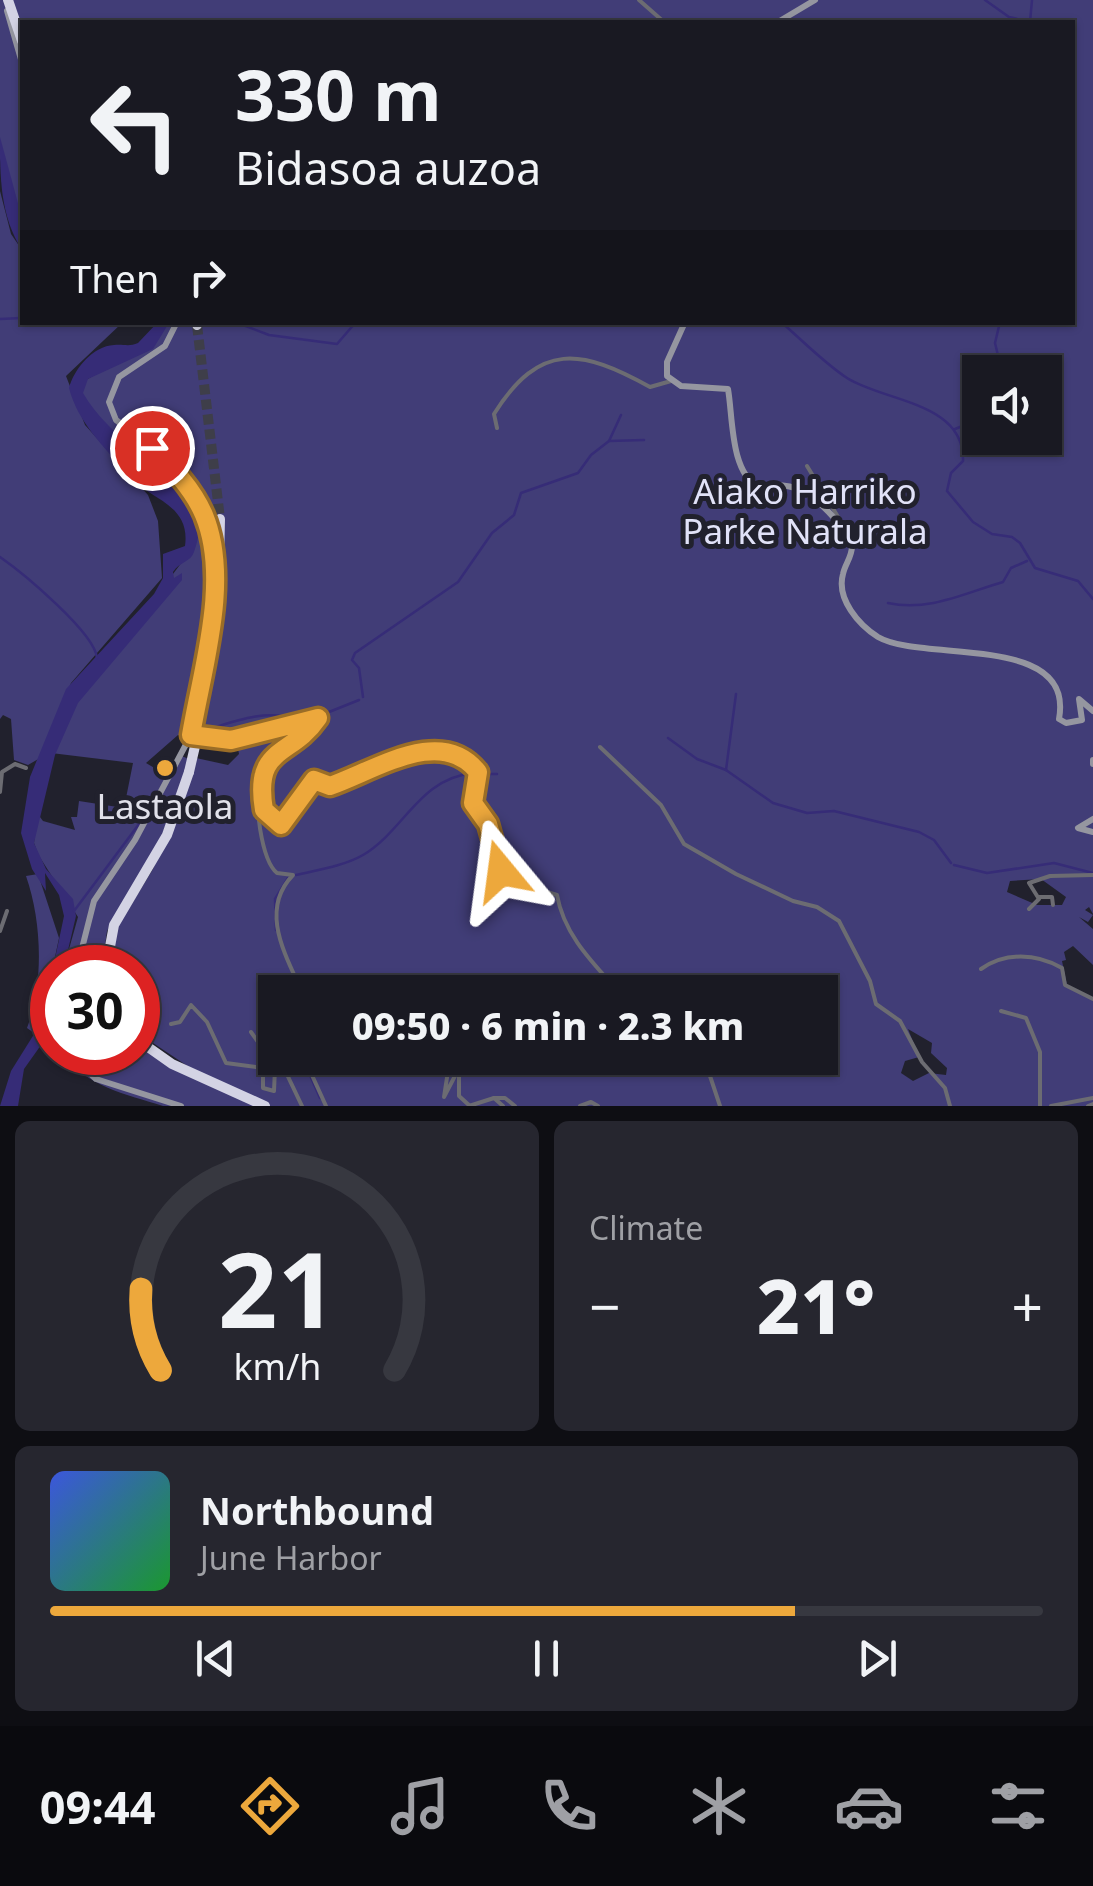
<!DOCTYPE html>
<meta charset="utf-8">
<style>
:root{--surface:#191922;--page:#26262f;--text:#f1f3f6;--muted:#9fa0a5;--line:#373840;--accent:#eda83c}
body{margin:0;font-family:"Noto Sans",sans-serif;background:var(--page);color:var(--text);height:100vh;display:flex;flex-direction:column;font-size:38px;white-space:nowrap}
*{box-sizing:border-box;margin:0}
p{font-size:32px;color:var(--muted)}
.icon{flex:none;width:55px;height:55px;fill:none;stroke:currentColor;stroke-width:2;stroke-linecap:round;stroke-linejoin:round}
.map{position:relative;height:1106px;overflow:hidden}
.details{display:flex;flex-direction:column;gap:15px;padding:15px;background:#0e0e13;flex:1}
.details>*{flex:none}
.top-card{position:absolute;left:20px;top:20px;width:1055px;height:305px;border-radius:0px;box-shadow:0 2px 8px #0004,0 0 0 2px var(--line);background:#191922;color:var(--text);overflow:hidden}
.tools{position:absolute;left:962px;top:355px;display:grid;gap:20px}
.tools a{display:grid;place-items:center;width:100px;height:100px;border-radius:0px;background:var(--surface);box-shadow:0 2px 8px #0004,0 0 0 2px var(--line);font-size:50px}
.speed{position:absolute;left:30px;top:945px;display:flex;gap:20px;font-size:50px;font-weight:700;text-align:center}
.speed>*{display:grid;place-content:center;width:130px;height:130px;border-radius:50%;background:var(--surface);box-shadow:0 2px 8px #0004,0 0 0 2px var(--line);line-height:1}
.speed .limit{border:15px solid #d22;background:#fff;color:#111}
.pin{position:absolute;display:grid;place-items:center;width:85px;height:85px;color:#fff;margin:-42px;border:5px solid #fff;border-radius:50%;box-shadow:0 2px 10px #0007}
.me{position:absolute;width:110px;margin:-55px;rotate:344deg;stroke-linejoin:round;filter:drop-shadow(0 0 8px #0008)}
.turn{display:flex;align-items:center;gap:35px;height:210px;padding:0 50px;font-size:45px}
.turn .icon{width:130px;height:130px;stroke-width:2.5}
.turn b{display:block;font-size:70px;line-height:85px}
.then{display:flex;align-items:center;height:95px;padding:0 50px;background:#0003;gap:20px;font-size:38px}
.big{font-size:75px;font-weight:800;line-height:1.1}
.details .widget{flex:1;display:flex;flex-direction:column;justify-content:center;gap:15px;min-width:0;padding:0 35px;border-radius:15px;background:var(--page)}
.details .dial{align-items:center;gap:0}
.dial svg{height:260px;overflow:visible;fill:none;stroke:var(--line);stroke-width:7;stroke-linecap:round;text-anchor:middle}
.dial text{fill:var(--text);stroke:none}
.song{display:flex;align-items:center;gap:30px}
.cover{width:120px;height:120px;border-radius:15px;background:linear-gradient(135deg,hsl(230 70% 55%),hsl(130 70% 35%))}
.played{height:10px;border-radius:5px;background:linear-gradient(90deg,var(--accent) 75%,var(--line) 75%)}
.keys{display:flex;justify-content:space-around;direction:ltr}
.heat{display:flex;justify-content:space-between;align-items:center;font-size:55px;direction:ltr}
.details .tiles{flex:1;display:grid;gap:15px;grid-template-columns:1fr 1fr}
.widget:last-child{grid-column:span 2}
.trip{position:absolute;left:258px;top:975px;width:580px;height:100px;border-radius:0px;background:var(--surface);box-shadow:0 2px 8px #0004,0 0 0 2px var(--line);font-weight:800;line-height:100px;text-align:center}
.menu{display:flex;height:160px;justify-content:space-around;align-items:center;background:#0a0a0e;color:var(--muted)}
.menu .icon{width:70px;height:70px}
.menu .current{color:var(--accent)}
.menu b{font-size:45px;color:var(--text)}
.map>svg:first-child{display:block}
</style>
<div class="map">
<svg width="1093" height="1106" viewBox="0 0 1093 1106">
<rect width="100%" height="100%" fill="#21212d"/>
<g fill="#413d77" fill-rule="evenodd">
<path d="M0 0H1093V914L1089 907 1085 910 1093 915 1088 922 1079 917 1093 929V965L1073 946 1064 952 1066 960 1062 961 1067 985 1093 998V1106H163C126 1094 86 1087 63 1053L138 1052V1045L188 1075 189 1067 138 1033V968L111 967 117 928 153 869 196 758 228 765 239 754 236 738 228 742 178 735 146 763 168 776 179 755 189 759 161 838 107 931 102 967H64L78 917 39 856 34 843 37 813 43 821 75 830 71 817H77L79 801 124 808 133 763 51 753 56 730 191 550V522L106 439 76 386 148 343 161 323 1072 322V22H22V239L0 158ZM980 372H1045V438H980ZM1041 879 1066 897 1062 905H1037L1007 892 1010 881ZM275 992H820V1058H517L513 1062 406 1058 402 1066 397 1058H275ZM908 1029 932 1043 931 1053 947 1068 946 1075 929 1073 913 1081 901 1073 905 1061 919 1057Z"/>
<polygon points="0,191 11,234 22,250 22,322 122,323 66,376 85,425 148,495 158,521 162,578 71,683 40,758 28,765 14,760 11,719 3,715 0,719"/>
<path d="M38 874 59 938 41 1023 34 1033 27 1028C44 983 42 922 26 876Z"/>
</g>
<g fill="#362c77">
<path d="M0 137 22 218V250C0 216 0 177 0 137Z"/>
<path d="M157 323H169L153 349 88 379 83 393C112 443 174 470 198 521 201 529 197 544 194 552 191 562 179 562 173 572L174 578 182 573V580L78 703 55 755 34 843 46 869 73 899 76 916 64 967 53 968 64 916 59 895 45 873 46 891 32 869 21 833 30 777 66 689 154 594 163 578V554L185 546C191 502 147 500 125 472 104 446 78 423 69 388 74 369 93 346 114 345 124 344 129 347 138 343Z"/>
<polygon points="52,968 51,1031 24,1069 18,1106 0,1106 11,1071 41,1023"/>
</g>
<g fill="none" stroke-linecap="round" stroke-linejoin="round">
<g stroke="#362c77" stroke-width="2.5">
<polyline points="985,0 1009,17 1030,22"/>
<polyline points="1030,22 1032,0"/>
<polyline points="0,319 22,318"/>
<polyline points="235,322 269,335 337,344 356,322"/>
<path d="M781 322C802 340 824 363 847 378 885 402 965 402 963 461L951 473 947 491 973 522 992 534 1012 537 1020 543 1035 568 1078 581 1093 599"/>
<polyline points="1000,322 995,343 1002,372"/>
<polyline points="955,429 980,419"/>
<polyline points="609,441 621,415"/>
<path d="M0 557C23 573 95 633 97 658"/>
<path d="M888 603C928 612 965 593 1003 582L1011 568 1027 561"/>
<polyline points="736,694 726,770 773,803 807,813 834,811 919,832 934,840 951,863"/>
<polyline points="363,697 359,668 352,660 355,653 458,582 492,533 514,515 521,493 578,473 591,455 609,441 644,440"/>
<polyline points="319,716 359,700"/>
<path d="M204 731C232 722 269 707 297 721"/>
<polyline points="668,738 697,759 726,770"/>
<polyline points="480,774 497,774"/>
<polyline points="954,865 987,873 1054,863 1093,873"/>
<path d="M296 875C317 870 344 866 363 855 405 830 419 778 474 773"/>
<polyline points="74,911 139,824"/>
<polyline points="276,930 275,899 288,878"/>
<polyline points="309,1058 309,1073 320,1098"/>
</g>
<polyline stroke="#3e3e49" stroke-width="10" stroke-dasharray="10 5" stroke-linecap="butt" points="197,325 220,519"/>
<g stroke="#6c6c72" stroke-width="4">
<polyline points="639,0 664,22"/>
<path d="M497 428 494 414C540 341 581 349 650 387L671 381"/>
<polyline points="807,466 843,525"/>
<path d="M201 736 231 739 319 718C290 758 253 745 264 810L281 825 314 780 330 785C377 770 441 725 477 772L473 803 488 824 505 879 557 895C564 935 593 963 619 992"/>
<polyline points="600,747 661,805 684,844 736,874 793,901 817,907 839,921 870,981 876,1004 900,1021 922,1062 945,1088 950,1106"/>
<path d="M259 781C254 800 261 860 277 873L293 875C259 910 285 954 302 992"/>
<polyline points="0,792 2,772 15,764 26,768"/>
<polyline points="1038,897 1052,897 1053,905"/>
<polyline points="1029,909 1039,899 1029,883 1050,876 1093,875"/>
<polyline points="0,931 7,911"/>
<path d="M981 969C1005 952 1036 953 1062 968L1065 985 1093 999"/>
<polyline points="1001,1011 1026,1018 1040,1052 1040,1106"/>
<polyline points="171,1024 180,1022 191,1005 207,1022 226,1063 263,1068"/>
<polyline points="251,1032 263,1049 263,1088 274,1091 275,1068 282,1064 302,1106"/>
<polyline points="311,1058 311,1073 326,1106"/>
<polyline points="450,1058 444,1097 457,1072"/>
<polyline points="459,1058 459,1096 470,1106"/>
<polyline points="638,1058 642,1065"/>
<polyline points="704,1058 720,1106"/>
<polyline points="494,1098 505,1098 515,1106"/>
<polyline points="469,1106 494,1098 503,1106"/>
<polyline points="580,1106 591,1102 598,1106"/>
<polyline points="1051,1106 1093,1098"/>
<polyline points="1088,1106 1093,1104"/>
</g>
<g stroke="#9596a0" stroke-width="6">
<polyline points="7,11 22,63"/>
<polyline points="778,22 815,0"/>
<path d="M685 322 667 362V376L681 386 728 389C733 417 730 471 758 487 794 479 813 494 836 520 843 528 851 535 852 546 852 557 845 564 843 574 836 599 859 625 878 637 922 663 1075 632 1059 719L1066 723 1082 720 1079 699 1093 711"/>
<polyline points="1093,760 1093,764"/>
<polyline points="1093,819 1078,828 1093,832"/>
<polyline points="77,968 94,901 135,840 191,735 214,560 197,502 153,448 116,420 109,402 119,377 165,346 177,322"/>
<polyline points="67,1052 96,1079 181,1106"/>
</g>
<g stroke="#d3d3e4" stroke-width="10">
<polyline points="8,0 22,41"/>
<polyline points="196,322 197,325"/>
<polyline points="199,729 218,605 220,519"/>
<polyline points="106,968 114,925 167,835 189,772"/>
<polyline points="138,1040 172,1064 265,1106"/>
</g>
<polyline stroke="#d3d3e4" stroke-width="10" points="189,772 199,729"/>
</g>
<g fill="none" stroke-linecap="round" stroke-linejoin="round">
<defs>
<path id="route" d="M152 448C172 467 193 489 204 515 231 580 202 669 191 735L231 740 318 718C291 758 253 745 264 810L281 825 314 780 330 786C376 770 441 725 478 772L473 803 488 824 501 871"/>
</defs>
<use href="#route" stroke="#9a6d27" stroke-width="25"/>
<use href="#route" stroke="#eda83c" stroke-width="18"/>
</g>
<circle fill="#eda83c" stroke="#21212d" stroke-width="4" cx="165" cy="768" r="10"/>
<g text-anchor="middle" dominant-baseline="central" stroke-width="10" stroke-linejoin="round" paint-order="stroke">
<g font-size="35" fill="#e1e2f8" stroke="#21212d">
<text x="805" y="490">Aiako Harriko<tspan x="805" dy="40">Parke Naturala</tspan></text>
</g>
<g font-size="35" fill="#e1e1ea" stroke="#21212d">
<text x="165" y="805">Lastaola</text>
</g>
</g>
</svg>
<div class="tools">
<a><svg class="icon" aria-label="sound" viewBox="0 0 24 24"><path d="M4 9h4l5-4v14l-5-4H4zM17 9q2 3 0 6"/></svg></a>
</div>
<div class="speed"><div class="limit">30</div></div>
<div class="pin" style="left:152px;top:448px;background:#d93025"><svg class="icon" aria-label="arrive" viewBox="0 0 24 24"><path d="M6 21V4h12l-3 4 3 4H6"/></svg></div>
<svg class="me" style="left:501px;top:871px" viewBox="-20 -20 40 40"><path d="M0-17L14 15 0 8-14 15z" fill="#eda83c" stroke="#fff" stroke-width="4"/></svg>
<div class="trip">09:50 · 6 min · 2.3 km</div>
<div class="top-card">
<div class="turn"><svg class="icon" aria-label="left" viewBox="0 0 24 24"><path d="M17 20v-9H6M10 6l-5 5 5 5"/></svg><div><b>330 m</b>Bidasoa auzoa</div></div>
<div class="then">Then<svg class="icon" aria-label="right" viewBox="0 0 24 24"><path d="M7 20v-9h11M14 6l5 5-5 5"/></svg></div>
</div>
</div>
<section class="details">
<div class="tiles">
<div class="widget dial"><svg viewBox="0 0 100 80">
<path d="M14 69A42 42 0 1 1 86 69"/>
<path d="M14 69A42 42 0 0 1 8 44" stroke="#eda83c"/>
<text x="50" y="56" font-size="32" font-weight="700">21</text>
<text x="50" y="72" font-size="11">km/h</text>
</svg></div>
<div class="widget"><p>Climate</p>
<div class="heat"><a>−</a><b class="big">21°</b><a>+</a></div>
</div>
<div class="widget">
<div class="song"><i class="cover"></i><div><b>Northbound</b><p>June Harbor</p></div></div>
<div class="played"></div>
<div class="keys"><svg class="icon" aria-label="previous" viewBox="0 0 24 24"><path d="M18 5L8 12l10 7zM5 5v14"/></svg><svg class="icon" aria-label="pause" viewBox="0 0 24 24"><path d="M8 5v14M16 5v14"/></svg><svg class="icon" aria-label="next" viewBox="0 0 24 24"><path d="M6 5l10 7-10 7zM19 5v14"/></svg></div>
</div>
</div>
</section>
<nav class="menu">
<b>09:44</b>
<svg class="icon current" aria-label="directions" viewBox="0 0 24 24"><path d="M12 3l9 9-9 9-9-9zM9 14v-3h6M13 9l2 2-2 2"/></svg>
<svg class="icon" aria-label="music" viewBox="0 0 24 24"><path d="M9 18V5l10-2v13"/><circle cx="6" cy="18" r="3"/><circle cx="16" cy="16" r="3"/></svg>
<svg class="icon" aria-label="phone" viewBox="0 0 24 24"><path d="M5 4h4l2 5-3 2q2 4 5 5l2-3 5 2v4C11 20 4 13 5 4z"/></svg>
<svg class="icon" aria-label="climate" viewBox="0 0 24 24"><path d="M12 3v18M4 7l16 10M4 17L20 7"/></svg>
<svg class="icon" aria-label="car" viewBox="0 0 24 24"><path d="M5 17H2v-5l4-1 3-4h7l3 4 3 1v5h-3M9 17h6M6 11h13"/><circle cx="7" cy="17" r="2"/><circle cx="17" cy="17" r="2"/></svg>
<svg class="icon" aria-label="filters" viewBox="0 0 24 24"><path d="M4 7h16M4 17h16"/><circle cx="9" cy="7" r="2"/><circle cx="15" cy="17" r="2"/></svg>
</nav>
